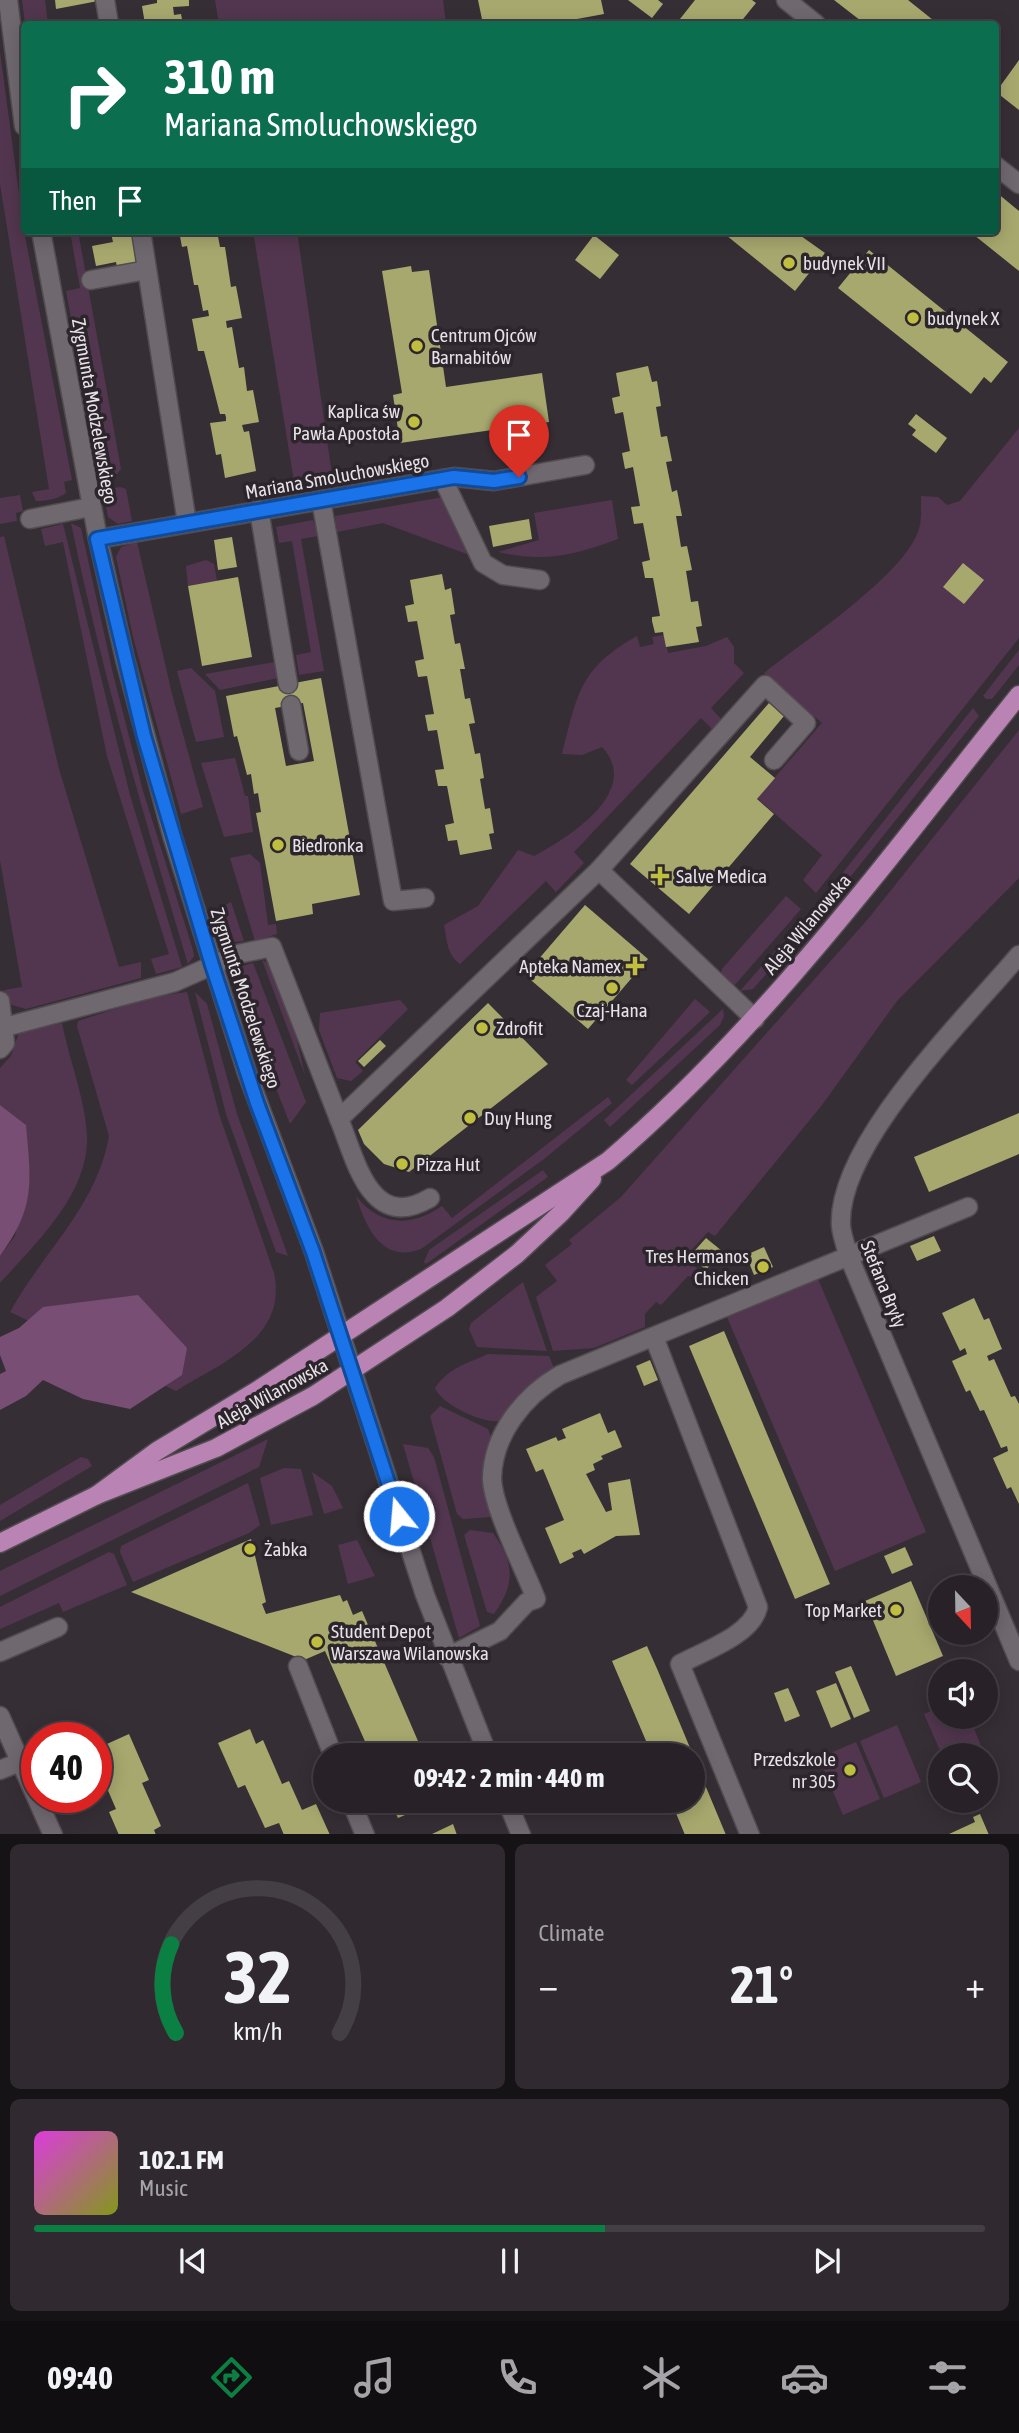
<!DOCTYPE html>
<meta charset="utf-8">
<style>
:root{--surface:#282228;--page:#302a30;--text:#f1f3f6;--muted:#a5a4a8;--line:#443f45;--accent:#0b8043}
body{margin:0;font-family:"Asap Condensed",sans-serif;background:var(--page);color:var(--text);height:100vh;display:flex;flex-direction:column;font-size:26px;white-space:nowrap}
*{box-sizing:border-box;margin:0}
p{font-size:23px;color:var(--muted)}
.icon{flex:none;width:38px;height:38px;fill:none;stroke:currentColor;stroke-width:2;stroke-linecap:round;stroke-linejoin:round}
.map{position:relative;height:1834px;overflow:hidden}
.details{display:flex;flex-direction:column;gap:10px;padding:10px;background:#161316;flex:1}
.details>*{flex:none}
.guide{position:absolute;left:21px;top:21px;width:978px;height:214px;border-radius:7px;box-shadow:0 4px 18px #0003,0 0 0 2px var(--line);background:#0b6e4f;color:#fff;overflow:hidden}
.needle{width:46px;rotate:158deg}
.tools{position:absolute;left:928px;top:1575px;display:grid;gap:14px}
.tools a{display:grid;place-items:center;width:70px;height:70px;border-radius:50%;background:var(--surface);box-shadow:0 4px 18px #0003,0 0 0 2px var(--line);font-size:35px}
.speed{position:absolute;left:21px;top:1722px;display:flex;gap:14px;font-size:35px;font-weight:700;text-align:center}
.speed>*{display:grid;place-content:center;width:91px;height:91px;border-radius:50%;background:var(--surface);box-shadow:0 4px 18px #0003,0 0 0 2px var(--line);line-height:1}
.speed .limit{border:10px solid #d22;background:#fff;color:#111}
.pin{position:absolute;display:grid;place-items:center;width:60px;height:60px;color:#fff;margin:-72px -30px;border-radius:50% 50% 50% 0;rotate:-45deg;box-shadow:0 0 7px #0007}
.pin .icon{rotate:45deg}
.me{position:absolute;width:77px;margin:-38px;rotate:343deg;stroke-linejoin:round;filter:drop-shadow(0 0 5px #0008)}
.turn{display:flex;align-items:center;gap:24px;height:147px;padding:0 28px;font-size:32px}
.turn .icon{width:91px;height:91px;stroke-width:2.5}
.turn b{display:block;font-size:49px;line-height:60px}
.then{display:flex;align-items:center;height:66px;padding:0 28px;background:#0003;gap:14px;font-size:26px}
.big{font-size:52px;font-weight:700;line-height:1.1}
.details .tile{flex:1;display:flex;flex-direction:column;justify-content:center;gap:10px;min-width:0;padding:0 24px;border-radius:10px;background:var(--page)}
.details .dial{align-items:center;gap:0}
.dial svg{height:182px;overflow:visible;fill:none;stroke:var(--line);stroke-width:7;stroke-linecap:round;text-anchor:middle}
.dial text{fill:var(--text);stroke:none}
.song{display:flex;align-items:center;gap:21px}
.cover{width:84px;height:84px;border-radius:10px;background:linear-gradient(135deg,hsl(300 70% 55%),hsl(70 70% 35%))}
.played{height:7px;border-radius:4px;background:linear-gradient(90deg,var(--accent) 60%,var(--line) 60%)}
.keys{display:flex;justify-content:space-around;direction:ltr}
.heat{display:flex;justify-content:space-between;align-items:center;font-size:38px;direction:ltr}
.details .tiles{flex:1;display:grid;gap:10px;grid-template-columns:1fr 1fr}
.tile:last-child{grid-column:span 2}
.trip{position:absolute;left:313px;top:1743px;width:392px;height:70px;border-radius:35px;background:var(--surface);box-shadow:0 4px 18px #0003,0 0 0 2px var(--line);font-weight:700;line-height:70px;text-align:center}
.menu{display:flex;height:112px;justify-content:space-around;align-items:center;background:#100e10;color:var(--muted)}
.menu .icon{width:49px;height:49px}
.menu .active{color:var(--accent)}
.menu b{font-size:32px;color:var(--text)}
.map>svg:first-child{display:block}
</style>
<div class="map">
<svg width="1019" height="1835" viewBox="0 0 1019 1835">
<rect width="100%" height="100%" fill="#362e35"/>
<g fill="#52364f">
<polygon points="22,0 45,0 48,24 25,24"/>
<polygon points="215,0 443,0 446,24 219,24"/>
<path d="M0 52 24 231 72 480 64 482 66 493C58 499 47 501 36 501L32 492 49 489 0 184Z"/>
<polygon points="70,231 78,231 121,469 117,474 100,477 66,291 80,288"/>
<polygon points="253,231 297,231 332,475 294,481"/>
<path d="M1019 428V638L816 893 803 880 822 855 757 798 822 723 764 673C804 641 905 575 919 529 922 519 921 506 921 496L938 497 947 505 960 501Z"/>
<polygon points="120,487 126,489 132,521 118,524 108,517 103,490"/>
<polygon points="20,495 23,511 16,513 17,521 0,524 0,498"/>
<polygon points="444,497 475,557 383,523 337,532 335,516"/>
<path d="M612 500 618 539C574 555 545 563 498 552L539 540 534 513Z"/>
<polygon points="313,520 318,536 301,539 324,671 299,675 296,655 311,652 292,541 279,543 276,527"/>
<path d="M71 523 81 528 113 674 143 791 193 950 194 956 188 964C144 818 102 672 71 523Z"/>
<polygon points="63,524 130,795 182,967 156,974 151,959 169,954 107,756 63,542 45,546 41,529"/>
<polygon points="4,536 59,769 119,967 141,962 141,978 26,1009 12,1005 4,990 22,987 0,860 0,537"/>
<polygon points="137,542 172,694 203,807 181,814 133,637 116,557 121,547"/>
<polygon points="206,560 214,564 217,581 188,586 186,566"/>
<path d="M664 635 668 653 706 646 727 637 734 647V663L744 673 711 708 721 719 712 729 701 718 574 852 584 863 556 892 546 881 460 964C447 955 447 940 444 925L478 906 518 850 534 856C568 838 643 791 602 747L582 755 562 754C578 693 579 669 637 636L640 647 654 644 652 637Z"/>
<polygon points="1019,650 1019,665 992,699 986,699 983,696"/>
<polygon points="275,662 278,678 220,690 205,674"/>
<polygon points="191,668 215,691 224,737 196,742 177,671"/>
<polygon points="973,708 979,716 839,891 823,898"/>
<polygon points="1019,730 1019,878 897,1001 822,1105 715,1236 708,1232 684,1258 703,1273 699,1277 688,1276 661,1305 656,1302 645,1314 645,1327 594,1348 553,1351 536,1297 557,1281 545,1265 572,1244 569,1240 621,1197 868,919"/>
<polygon points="235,758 245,796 248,796 253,832 224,837 201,763"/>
<polygon points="250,854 260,863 268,925 276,924 277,934 255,941 230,858"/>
<polygon points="786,896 801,909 733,987 721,975 722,969"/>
<path d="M231 902 244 941C222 945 217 931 211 913Z"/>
<polygon points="807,914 810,924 753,989 740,991"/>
<polygon points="262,960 269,964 289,1007 305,1075"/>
<polygon points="253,963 306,1102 290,1124 234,981 239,967"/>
<path d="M187 992 220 1117 274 1273C288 1338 221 1363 176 1391L10 1312C43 1252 97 1206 109 1136L77 1026 78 1021 152 997Z"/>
<polygon points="195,992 207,1004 237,1114 288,1256 276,1252 226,1114"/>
<polygon points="695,999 710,1012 632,1085 626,1080"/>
<polygon points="400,1000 408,1009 355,1062 363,1071 351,1081 337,1078 319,1030 320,1013"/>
<polygon points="723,1009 724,1016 720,1025 610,1127 604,1120"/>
<path d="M62 1023C69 1060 86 1100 87 1138 88 1195 35 1244 0 1283V1256L15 1236 26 1125 0 1105V1068L11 1056 19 1033Z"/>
<path d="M608 1097 612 1103 544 1159 421 1249C382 1264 366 1227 356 1196 380 1227 412 1227 442 1206L452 1218Z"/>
<polygon points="543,1170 548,1177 426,1264 424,1262 429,1250"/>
<polygon points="818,1279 926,1532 835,1571 727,1317"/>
<polygon points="523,1282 547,1351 477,1347 469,1329 471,1323"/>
<path d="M488 1354 549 1356 554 1368 520 1393 499 1421C482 1423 442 1405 435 1388 449 1367 467 1364 488 1354Z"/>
<polygon points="440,1406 488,1429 491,1437 483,1480 491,1517 463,1519 457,1514 430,1416"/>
<polygon points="268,1439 259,1467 0,1596 0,1571"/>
<polygon points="403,1444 428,1448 434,1457 480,1626 459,1638"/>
<polygon points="81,1457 88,1459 92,1466 0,1521 0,1505"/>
<polygon points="284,1468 301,1469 313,1515 271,1525 260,1478"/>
<polygon points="312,1472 332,1486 343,1508 324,1514"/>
<polygon points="248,1483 260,1525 249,1533 133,1582 120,1552 121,1546"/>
<path d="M470 1530 493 1533C515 1564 515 1584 494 1614L487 1612 464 1535Z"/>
<polygon points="357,1540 375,1576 348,1584 338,1545"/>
<polygon points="109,1552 114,1554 127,1585 63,1612 59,1603 0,1629 0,1607"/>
<polygon points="940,1707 940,1717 969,1717 985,1755 942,1755 924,1714"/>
<polygon points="897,1725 921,1782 884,1798 860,1741"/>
<polygon points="856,1742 880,1799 843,1815 819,1758"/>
</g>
<g fill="#784e74">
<path d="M0 1105 26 1125C31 1182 36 1207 0 1256Z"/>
<polygon points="138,1295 187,1348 182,1375 130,1409 83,1399 43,1380 26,1396 0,1410 0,1374 6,1371 0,1355 0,1337 19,1328 43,1307"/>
</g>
<g fill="#a7a86e" fill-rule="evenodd">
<polygon points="55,0 98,0 98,1 56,9"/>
<polygon points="157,0 189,0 189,6 173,7 174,15 181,14 183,24 145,24 142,6 157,3"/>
<polygon points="478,0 601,0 604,14 550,24 483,24"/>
<polygon points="628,0 658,0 663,4 652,18"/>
<polygon points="695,0 752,0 756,3 739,24 676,24"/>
<polygon points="834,0 908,0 938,24 865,24"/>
<polygon points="1019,60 1019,110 996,92"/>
<polygon points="996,192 1019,211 1019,271 969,231 996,231"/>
<polygon points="131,231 137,263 117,267 116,262 96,266 92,246 113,242 111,233"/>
<polygon points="179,231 217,231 220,247 225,247 231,287 236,286 242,318 226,321 227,328 232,327 239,368 244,367 247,391 253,390 259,422 242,425 244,432 249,431 256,471 225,478 221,454 216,455 210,423 226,421 226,417 225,414 220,414 204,351 198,351 192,319 209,316 208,310 203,311 198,285 194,285 187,246 182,247"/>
<polygon points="721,231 794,231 825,253 795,291"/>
<polygon points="594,235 619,255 600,279 575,260"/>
<polygon points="869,250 1008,362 991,383 984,377 971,394 838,288"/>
<polygon points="411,266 412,272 429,270 446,387 542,373 549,422 400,443 393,395 402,393 382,271"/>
<polygon points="648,366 652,382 657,381 661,406 656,407 661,437 667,436 672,461 666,462 672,492 677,490 682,516 676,516 681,547 687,546 692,570 686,571 691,602 698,601 702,626 696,627 699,642 666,647 663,632 655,633 652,621 652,617 660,616 653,578 645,578 642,562 650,560 643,523 634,524 631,507 640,506 633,467 625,469 622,453 630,451 623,412 615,414 612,398 620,396 616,373"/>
<polygon points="916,414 947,438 936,453 912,435 916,430 908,424"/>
<polygon points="529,519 532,539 493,547 489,526"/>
<polygon points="232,537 237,567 218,570 214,540"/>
<polygon points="963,563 984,580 964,604 943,587"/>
<polygon points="442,574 445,590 451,588 455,614 450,615 455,644 460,643 465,669 460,669 465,699 470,698 475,723 469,724 475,754 480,753 484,778 480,779 485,809 490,808 494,833 489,834 492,849 460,855 457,840 448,841 445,825 454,823 447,786 438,786 435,770 444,769 437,730 428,731 425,715 434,714 427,676 418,677 415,661 424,659 417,621 408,622 405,606 414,604 410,580"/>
<polygon points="238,577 252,657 202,666 188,586"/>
<path d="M321 678 360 895 312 904 313 914 276 921 256 813 261 812 258 793 254 794 251 774 247 775 237 736 234 737 226 696ZM303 703 314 761 286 766 275 708Z"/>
<polygon points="769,703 784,716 750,757 775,778 757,799 774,814 689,914 630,864"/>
<polygon points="585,905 648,959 588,1029 525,975"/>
<polygon points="488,1003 548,1064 409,1172 384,1164 364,1144 358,1130"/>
<polygon points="380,1040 386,1046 364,1067 358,1061"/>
<polygon points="1019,1113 1019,1154 929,1192 914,1157"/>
<polygon points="934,1236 941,1251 917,1261 910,1246"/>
<polygon points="706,1238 722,1251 706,1270 690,1256"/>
<polygon points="764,1247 773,1267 754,1275 746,1255"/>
<polygon points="974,1298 984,1320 989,1318 1002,1349 987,1356 989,1361 994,1359 1011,1397 1015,1396 1019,1404 1019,1504 1011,1487 1007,1489 993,1458 1008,1451 1007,1446 1001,1448 984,1410 980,1411 970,1390 966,1392 952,1361 967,1354 965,1348 960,1351 942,1313"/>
<polygon points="724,1331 830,1584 795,1599 689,1346"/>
<polygon points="650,1360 658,1380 644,1386 636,1366"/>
<polygon points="600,1413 608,1433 615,1430 622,1447 601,1456 603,1459 593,1464 595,1470 586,1474 606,1512 612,1510 608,1483 630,1479 640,1535 616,1536 584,1554 581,1549 572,1553 574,1557 560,1564 545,1528 564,1520 543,1469 536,1472 526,1449 556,1437 558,1441 566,1438 562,1429"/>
<polygon points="251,1539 266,1602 262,1604 266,1614 340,1595 343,1602 347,1600 353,1615 362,1611 424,1755 371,1755 325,1651 304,1660 131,1592"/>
<polygon points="905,1547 913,1565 892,1574 884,1556"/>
<polygon points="911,1581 943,1656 896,1676 865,1601"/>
<polygon points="647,1646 658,1671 693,1755 652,1755 612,1661"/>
<polygon points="851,1666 870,1711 854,1718 835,1672"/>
<polygon points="836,1683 851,1719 831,1728 816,1691"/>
<polygon points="788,1688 800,1716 785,1722 774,1693"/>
<polygon points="250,1729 256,1744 263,1740 282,1784 289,1781 302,1810 316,1804 330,1835 284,1835 279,1823 265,1828 245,1785 238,1788 218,1743"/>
<polygon points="129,1734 149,1780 142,1783 161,1826 154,1830 156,1835 119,1835 109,1812 116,1809 97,1765 104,1762 98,1748"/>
<polygon points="693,1756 726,1835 685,1835 671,1801 693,1801"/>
<polygon points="390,1801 438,1801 398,1818"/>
<polygon points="980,1814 989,1835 947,1835 975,1822 973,1817"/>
<polygon points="453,1824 457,1835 430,1835"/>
</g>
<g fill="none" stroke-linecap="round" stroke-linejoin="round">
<defs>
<g id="minor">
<polyline points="8,0 24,126"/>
<polyline points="105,0 109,24"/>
<polyline points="786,0 816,24"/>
<polyline points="996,166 1019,184"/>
<polyline points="41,231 98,539 125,659 172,835 247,1073 314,1252 425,1595 488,1755"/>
<polyline points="141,231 187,523"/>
<polyline points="91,280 147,270"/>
<polyline points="443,479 483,563 503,575 540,580"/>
<polyline points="321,500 393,901 425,898"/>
<polyline points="259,510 288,684"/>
<polyline points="30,519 91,507"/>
<polyline points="98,539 454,477 494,481 585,465"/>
<polyline points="291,705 299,751"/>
<polyline points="599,870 755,1019"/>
<path d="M1019 955C967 1017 836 1144 841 1226 842 1236 846 1247 849 1257L1019 1661"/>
<polyline points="0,1001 5,1043 0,1049"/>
<polyline points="5,1027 175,982 238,954 272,947 339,1119"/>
<path d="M430 1198C370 1233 356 1160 339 1119L599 870 765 685 806 723 774 760"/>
<path d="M654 1337 758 1607C752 1635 704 1651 680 1664L750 1835"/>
<polyline points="0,1652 58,1627"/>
<path d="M447 1657 500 1631 527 1602 536 1599C525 1570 492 1506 492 1478 493 1434 524 1396 560 1375L968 1207"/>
<polyline points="298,1666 333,1755"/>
<polyline points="0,1716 53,1835"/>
<polyline points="0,1770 20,1762"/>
<polyline points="351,1801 365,1835"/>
<polyline points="507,1801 521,1835"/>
</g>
<g id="major">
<path d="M97 1495 157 1451 258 1390 608 1161C767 1025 889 857 1019 695"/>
<polyline points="0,1543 97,1495 216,1448 313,1396 447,1308 517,1254 561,1213 592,1179"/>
</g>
</defs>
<use href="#minor" stroke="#524c51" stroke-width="21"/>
<use href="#major" stroke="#524c51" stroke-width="21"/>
<use href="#minor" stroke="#70686f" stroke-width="18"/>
<use href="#major" stroke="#b983b4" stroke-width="18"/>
</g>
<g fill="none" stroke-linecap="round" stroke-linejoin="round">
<defs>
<polyline id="route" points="399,1516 313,1252 257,1103 212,965 144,736 97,539 454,477 494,481 519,477"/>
</defs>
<use href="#route" stroke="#114b97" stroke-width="18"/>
<use href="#route" stroke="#1a73e8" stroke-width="12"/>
</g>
<g fill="#bfbe41" stroke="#2c252b" stroke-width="2.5">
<circle cx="789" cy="263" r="7"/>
<circle cx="913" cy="318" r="7"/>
<circle cx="417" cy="346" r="7"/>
<circle cx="414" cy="422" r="7"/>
<circle cx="278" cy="845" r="7"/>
<path d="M656.5 865.5h7v7h7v7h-7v7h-7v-7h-7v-7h7z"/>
<path d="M631.5 955.5h7v7h7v7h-7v7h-7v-7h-7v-7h7z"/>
<circle cx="612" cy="988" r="7"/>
<circle cx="482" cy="1028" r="7"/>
<circle cx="470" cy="1118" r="7"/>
<circle cx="402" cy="1164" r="7"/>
<circle cx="763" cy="1267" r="7"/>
<circle cx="250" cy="1549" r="7"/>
<circle cx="896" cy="1610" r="7"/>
<circle cx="317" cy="1642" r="7"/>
<circle cx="850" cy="1770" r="7"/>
</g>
<g text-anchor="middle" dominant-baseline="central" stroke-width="7" stroke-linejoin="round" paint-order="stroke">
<g font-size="19" fill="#e7e2e7" stroke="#2c252b" text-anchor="start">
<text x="803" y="263">budynek VII</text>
<text x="927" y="318">budynek X</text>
<text x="431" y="335">Centrum Ojców<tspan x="431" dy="22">Barnabitów</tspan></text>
<text x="400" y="411" text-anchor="end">Kaplica św<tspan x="400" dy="22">Pawła Apostoła</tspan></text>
<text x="292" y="845">Biedronka</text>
<text x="676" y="876">Salve Medica</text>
<text x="621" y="966" text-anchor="end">Apteka Namex</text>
<text x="612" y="1010" text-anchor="middle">Czaj-Hana</text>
<text x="496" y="1028">Zdrofit</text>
<text x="484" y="1118">Duy Hung</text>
<text x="416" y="1164">Pizza Hut</text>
<text x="749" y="1256" text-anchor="end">Tres Hermanos<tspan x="749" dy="22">Chicken</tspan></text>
<text x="264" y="1549">Żabka</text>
<text x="882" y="1610" text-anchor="end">Top Market</text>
<text x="331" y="1631">Student Depot<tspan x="331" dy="22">Warszawa Wilanowska</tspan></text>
<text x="836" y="1759" text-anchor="end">Przedszkole<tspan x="836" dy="22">nr 305</tspan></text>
</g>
<g font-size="19" fill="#e7e2e7" stroke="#2c252b">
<text transform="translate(95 411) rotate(80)">Zygmunta Modzelewskiego</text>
<text transform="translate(337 476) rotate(-10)">Mariana Smoluchowskiego</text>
<text transform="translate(807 924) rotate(-50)">Aleja Wilanowska</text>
<text transform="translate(246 998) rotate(72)">Zygmunta Modzelewskiego</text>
<text transform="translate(884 1284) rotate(68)">Stefana Bryły</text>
<text transform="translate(272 1393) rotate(-29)">Aleja Wilanowska</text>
</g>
</g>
</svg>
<div class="tools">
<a><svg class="needle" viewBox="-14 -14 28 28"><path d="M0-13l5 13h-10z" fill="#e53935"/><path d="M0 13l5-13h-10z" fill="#a5a4a8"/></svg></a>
<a><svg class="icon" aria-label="sound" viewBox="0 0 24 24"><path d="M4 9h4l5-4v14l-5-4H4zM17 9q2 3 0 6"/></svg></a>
<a><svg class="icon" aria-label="search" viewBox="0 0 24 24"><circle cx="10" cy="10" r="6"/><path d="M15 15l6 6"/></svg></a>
</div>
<div class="speed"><div class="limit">40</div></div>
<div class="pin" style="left:519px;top:477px;background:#d93025"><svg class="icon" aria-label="arrive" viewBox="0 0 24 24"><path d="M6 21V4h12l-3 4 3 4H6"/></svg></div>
<svg class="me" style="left:399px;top:1516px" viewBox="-20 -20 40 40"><circle r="17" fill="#1a73e8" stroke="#fff" stroke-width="3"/><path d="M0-11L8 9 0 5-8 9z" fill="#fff"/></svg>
<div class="trip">09:42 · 2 min · 440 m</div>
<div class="guide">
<div class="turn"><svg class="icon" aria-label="right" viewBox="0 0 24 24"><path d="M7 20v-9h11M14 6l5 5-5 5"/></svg><div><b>310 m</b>Mariana Smoluchowskiego</div></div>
<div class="then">Then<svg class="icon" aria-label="arrive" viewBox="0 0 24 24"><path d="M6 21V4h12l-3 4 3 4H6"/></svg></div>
</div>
</div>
<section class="details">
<div class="tiles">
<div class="tile dial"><svg viewBox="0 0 100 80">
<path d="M14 69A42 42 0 1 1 86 69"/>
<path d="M14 69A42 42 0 0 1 12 30" stroke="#0b8043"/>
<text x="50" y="56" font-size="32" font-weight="700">32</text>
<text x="50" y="72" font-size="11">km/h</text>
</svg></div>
<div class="tile"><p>Climate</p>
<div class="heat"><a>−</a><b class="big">21°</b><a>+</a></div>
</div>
<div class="tile">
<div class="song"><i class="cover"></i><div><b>102.1 FM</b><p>Music</p></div></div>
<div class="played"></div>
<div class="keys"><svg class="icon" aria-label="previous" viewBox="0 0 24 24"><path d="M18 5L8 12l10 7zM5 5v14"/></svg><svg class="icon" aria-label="pause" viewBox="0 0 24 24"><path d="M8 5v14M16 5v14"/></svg><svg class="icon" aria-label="next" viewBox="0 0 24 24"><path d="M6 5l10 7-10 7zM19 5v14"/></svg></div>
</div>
</div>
</section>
<nav class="menu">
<b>09:40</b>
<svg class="icon active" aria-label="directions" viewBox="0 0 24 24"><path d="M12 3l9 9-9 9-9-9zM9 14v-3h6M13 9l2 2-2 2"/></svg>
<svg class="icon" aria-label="music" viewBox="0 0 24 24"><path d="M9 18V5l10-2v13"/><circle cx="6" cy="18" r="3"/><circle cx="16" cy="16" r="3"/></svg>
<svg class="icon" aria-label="phone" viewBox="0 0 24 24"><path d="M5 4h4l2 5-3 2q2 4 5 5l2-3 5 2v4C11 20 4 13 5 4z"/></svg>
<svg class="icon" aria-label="climate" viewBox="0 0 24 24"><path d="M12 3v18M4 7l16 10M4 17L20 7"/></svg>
<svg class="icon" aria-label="car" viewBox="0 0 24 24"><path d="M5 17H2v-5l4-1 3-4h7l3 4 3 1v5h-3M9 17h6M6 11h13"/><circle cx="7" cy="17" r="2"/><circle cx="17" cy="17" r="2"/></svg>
<svg class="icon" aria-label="filters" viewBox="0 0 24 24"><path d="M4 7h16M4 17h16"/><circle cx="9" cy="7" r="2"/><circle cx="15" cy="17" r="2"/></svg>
</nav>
